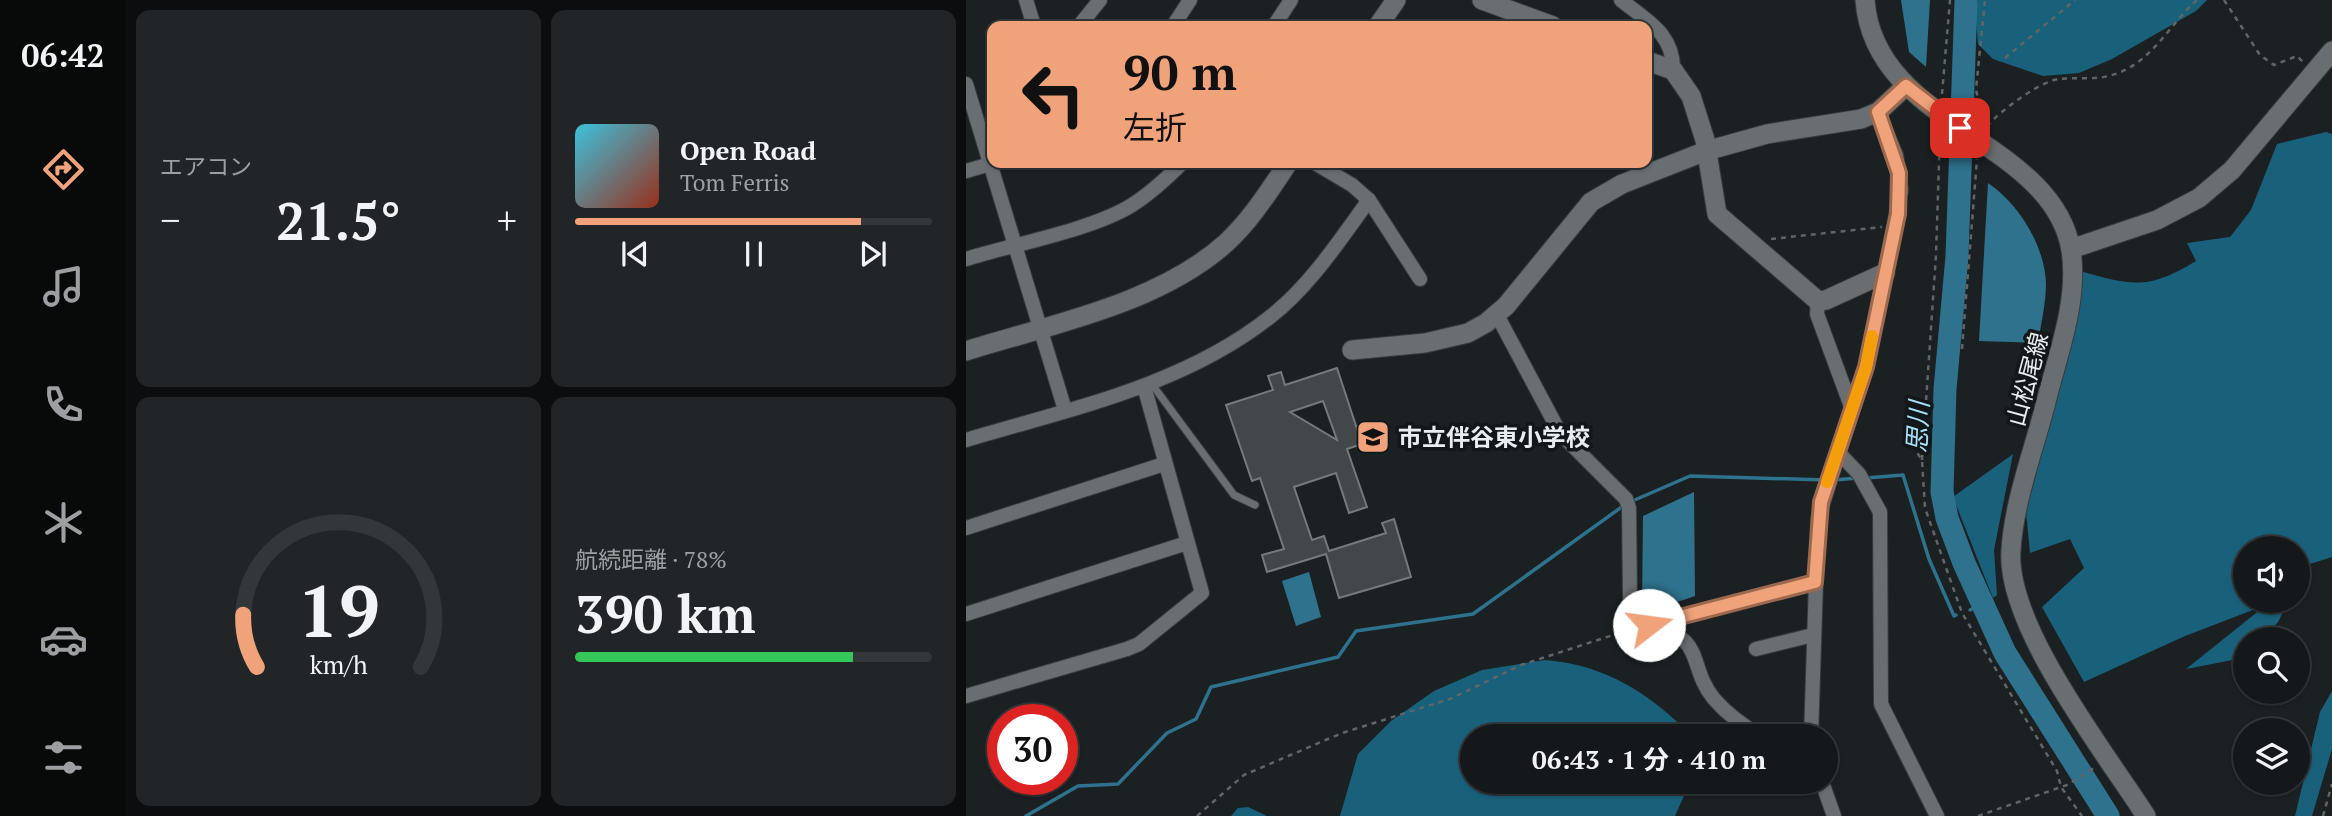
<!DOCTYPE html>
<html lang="ja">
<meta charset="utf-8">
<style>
:root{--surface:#14181a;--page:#212527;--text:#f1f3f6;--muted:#9da0a2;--line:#333739;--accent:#f0a27a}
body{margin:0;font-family:"PT Serif","Noto Sans JP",serif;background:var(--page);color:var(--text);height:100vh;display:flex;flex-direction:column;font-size:26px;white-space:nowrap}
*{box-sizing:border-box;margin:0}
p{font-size:23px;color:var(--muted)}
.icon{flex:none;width:38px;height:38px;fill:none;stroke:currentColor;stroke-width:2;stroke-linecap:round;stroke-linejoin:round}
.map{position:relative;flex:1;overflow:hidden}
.sheet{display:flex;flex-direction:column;gap:10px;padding:10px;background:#0b0d0e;width:840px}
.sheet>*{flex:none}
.banner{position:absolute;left:21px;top:21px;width:665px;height:147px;border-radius:14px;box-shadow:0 2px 5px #0004,0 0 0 2px var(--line);background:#f0a27a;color:#111;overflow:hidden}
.buttons{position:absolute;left:1267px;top:536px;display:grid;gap:14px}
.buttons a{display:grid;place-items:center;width:77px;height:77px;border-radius:50%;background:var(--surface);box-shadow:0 2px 5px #0004,0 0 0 2px var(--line);font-size:35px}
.speed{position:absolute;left:21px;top:704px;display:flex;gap:14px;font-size:35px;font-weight:700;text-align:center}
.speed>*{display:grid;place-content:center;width:91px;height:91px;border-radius:50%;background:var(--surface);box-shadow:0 2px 5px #0004,0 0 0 2px var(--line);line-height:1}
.speed .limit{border:10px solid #d22;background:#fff;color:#111}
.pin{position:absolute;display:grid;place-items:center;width:60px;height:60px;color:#fff;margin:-30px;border-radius:14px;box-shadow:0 4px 10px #0006}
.me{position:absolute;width:77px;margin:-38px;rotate:75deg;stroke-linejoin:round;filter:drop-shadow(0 0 5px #0008)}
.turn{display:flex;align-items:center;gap:24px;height:147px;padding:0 21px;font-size:32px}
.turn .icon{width:91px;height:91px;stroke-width:2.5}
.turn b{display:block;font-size:49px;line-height:60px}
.big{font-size:52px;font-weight:700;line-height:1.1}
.sheet .widget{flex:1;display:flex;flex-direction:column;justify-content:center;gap:10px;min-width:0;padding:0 24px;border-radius:14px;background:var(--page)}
.sheet .dial{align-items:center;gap:0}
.dial svg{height:182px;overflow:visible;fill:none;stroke:var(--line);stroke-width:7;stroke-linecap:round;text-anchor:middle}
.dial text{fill:var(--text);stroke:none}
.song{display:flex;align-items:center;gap:21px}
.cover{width:84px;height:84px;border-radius:10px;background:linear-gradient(135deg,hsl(190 70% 55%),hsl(10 70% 35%))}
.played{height:7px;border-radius:4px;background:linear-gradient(90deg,var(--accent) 80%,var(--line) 80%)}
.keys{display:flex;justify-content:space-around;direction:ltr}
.heat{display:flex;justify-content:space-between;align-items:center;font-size:38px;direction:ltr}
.charge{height:10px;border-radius:5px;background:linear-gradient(90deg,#34c759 78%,var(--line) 0)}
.sheet .tiles{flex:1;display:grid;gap:10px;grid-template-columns:repeat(2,1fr)}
.trip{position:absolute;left:494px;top:724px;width:378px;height:70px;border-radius:35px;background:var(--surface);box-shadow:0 2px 5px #0004,0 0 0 2px var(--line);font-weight:700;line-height:70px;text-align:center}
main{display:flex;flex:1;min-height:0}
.menu{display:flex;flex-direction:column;width:126px;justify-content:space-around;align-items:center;background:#080a0a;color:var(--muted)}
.menu .icon{width:49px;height:49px}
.menu .current{color:var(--accent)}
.menu b{font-size:32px;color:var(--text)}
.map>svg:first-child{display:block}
</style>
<main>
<nav class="menu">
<b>06:42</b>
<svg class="icon current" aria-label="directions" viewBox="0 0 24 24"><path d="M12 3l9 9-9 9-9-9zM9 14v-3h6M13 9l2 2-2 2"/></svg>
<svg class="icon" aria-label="music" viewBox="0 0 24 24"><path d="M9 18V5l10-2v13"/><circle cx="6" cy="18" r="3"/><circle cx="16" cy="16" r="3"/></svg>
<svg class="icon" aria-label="phone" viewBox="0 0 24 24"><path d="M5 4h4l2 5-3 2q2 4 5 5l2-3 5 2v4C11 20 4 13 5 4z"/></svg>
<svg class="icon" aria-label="climate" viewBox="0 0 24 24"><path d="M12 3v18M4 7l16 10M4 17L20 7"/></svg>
<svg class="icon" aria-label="car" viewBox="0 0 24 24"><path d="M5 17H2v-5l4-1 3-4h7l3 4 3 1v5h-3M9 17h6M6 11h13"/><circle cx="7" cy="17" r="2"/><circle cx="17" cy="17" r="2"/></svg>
<svg class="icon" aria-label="filters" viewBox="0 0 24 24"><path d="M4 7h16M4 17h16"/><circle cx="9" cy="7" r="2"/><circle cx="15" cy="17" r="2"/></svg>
</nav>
<section class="sheet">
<div class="tiles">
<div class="widget"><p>エアコン</p>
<div class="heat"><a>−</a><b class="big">21.5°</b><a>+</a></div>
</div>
<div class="widget">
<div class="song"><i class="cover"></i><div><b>Open Road</b><p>Tom Ferris</p></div></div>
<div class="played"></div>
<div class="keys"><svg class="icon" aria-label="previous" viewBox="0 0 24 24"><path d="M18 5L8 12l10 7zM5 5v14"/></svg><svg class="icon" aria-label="pause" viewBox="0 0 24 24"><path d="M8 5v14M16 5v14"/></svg><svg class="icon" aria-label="next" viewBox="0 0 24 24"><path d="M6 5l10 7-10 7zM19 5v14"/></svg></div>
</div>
<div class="widget dial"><svg viewBox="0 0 100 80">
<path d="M14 69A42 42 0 1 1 86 69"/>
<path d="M14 69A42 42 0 0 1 8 46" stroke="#f0a27a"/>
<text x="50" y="56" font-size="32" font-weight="700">19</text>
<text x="50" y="72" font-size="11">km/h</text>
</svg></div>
<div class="widget"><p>航続距離 · 78%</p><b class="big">390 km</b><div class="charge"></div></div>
</div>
</section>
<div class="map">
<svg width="1366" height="816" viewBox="0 0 1366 816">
<rect width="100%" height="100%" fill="#1b2023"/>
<g fill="#19617b">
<polygon points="1012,0 1241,0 1230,11 1146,59 1113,73 1077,76 1027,59 1012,44 1009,8"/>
<path d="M1360 132 1366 134V557L1341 565 1332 583V548H1279V600H1323L1312 622 1296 639H1279L1277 658 1220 669 1300 605 1219 636 1118 682 1076 607 1118 568 1104 539 1064 553 1060 512 1112 318 1114 271C1167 286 1182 290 1230 261L1221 243 1264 237 1285 210 1311 144Z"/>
<polygon points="1047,454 1028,550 1031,595 1027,598 987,497"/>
<path d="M579 660C641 665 684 694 727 737H506V782H724L709 816H374L392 754 425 721 468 691 516 670Z"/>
<polygon points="1366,691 1366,749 1346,816 1329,816 1354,712"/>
<polygon points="282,807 299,815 300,816 265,816 272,808"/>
</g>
<g fill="#2e728d">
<polygon points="935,0 964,0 960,67 943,52"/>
<path d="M1022 183C1053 204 1079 246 1080 284 1080 303 1075 324 1072 343L1013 341Z"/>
<polygon points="728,492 729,596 685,611 676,604 677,516"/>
<polygon points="343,572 355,617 330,626 316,581"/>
</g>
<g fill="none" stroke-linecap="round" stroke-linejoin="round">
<g stroke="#2e728d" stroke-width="3.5">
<polyline points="900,478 937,475 963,559 988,616 990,615"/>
<polyline points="868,480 892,478"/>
<polyline points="664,502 724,476 861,480"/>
<polyline points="1004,610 1016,604"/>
<polyline points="60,816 112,786 152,784 201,733 230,719 245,687 372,657 390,631 507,614 657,506"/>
</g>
<polyline stroke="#2e728d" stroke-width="23" points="1000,0 991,256 979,389 976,492 981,518 998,563 1039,653 1142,816"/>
</g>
<path fill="#42474a" stroke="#747a7d" stroke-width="2" fill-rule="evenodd" d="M371 368 396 444 381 449 401 507 383 513 370 473 328 487 346 540 358 536 363 551 420 533 416 523 428 519 445 577 373 598 360 554 301 572 296 555 318 549 294 478 286 481 260 405 307 390 302 376 315 372 319 385ZM357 401 371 440 324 412Z"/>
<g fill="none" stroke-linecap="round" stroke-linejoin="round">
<defs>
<polyline id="lane" points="185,383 268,495 289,505"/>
<g id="street">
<polyline points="60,0 68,26"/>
<path d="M655 0C681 21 708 34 707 70"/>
<polyline points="113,26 134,0"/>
<polyline points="207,26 224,0"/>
<polyline points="308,26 325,0"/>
<polyline points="0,84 99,410"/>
<polyline points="349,163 386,185 403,200 454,279"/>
<polyline points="0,171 28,163"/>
<path d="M0 259C48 244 126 230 166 205 185 193 201 178 216 163"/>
<polyline points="852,301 851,314 886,409"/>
<polyline points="531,315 594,433 660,499 663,508 664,599 668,629"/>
<path d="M0 440C103 409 217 386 304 317 344 286 373 241 403 200"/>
<polyline points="871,451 893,474 914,512 915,704 971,816"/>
<polyline points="0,528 198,464"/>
<polyline points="0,614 221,543"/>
<path d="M684 625C742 639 720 664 748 699 761 714 779 727 796 737"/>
<polyline points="657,632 849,582"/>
<polyline points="790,649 847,635"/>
<polyline points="0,696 161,649 173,644 236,593 178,386"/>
<polyline points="845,737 852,519 900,367 935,190 930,155 912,112"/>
<polyline points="856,782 868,816"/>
</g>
<g id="secondary">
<polyline points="516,0 587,26"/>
<path d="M899 0C908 126 1086 139 1105 250 1113 302 1091 356 1079 406 1067 452 1048 502 1045 550 1039 625 1139 752 1180 816"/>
<polyline points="412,26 430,0"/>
<polyline points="681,61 707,70 725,96 739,140 751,214 852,301 860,300 919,273"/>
<polyline points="1105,249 1191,220 1233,198 1266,170 1366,51"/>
<polyline points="386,350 459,343 502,333 520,323 540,306 625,202 656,184 740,151 801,134 895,119 912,112 940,86"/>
<path d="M0 351C86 324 192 304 260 243 285 220 303 191 322 163"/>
</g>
</defs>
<use href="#lane" stroke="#383c3e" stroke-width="9"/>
<use href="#street" stroke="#383c3e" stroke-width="16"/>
<use href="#secondary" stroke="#383c3e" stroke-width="21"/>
<g stroke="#616568" stroke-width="2.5" stroke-dasharray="5 5" stroke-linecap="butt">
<polyline points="1258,0 1294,55 1308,65 1331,56 1337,62"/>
<polyline points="1039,58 1109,0"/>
<polyline points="976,94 984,0"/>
<polyline points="1017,125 1010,89 1019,0"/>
<path d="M1021 126C1033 112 1074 81 1093 79 1113 77 1132 81 1152 73 1187 60 1204 24 1231 0"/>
<polyline points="805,239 916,227"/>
<polyline points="996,349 1011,159"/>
<polyline points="946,445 956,460 959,508 996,613 1091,771 1095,787 1116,816"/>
<polyline points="956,460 970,255 974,132"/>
<polyline points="231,816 278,775 376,733 484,699 555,665 647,635"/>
<polyline points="1012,816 1101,785 1128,768"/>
<polyline points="1357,816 1366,784"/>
</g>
<use href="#lane" stroke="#686e71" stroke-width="7"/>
<use href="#street" stroke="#686e71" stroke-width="14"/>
<use href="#secondary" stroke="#686e71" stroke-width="19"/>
</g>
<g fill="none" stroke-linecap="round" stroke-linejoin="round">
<defs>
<polyline id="route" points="683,625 849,582 855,502 900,367 932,214 933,173 912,112 940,86 994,128"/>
</defs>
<use href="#route" stroke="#9c694f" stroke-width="18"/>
<use href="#route" stroke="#f0a27a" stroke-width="12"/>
<polyline stroke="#f59e0b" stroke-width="12" points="861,482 900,367 906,336"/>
</g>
<defs>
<symbol id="school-square" viewBox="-11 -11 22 22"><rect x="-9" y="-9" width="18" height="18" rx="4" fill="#f0a27a" stroke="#121719"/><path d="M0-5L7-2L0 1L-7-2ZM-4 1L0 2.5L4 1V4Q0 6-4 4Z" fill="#111"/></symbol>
</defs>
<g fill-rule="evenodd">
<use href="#school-square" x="388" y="418" width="38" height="38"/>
</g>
<g text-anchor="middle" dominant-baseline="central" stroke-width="7" stroke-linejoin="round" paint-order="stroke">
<g font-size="24" fill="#eaedef" stroke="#121719">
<text transform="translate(1061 379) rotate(-75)">山松尾線</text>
</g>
<g font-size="24" font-weight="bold" fill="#eaedef" stroke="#121719" text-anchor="start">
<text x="432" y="437">市立伴谷東小学校</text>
</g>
<g font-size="26" font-style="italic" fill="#a8dff8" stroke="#121719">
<text transform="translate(951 427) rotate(-87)">思川</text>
</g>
</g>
</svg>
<div class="buttons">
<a><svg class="icon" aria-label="sound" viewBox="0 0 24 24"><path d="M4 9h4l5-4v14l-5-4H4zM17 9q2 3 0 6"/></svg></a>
<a><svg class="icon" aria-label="search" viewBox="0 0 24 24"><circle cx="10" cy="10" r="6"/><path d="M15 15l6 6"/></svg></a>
<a><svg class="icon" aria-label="layers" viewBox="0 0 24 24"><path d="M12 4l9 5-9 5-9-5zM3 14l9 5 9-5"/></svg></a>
</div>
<div class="speed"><div class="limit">30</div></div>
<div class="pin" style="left:994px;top:128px;background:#d93025"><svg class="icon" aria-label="arrive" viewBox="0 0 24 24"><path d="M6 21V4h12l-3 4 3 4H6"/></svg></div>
<svg class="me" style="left:683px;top:625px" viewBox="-20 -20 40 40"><circle r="19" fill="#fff"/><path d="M0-13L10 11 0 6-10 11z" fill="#f0a27a"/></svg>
<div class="trip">06:43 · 1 分 · 410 m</div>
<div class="banner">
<div class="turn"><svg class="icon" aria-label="left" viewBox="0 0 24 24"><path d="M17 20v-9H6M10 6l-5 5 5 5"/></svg><div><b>90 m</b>左折</div></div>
</div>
</div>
</main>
